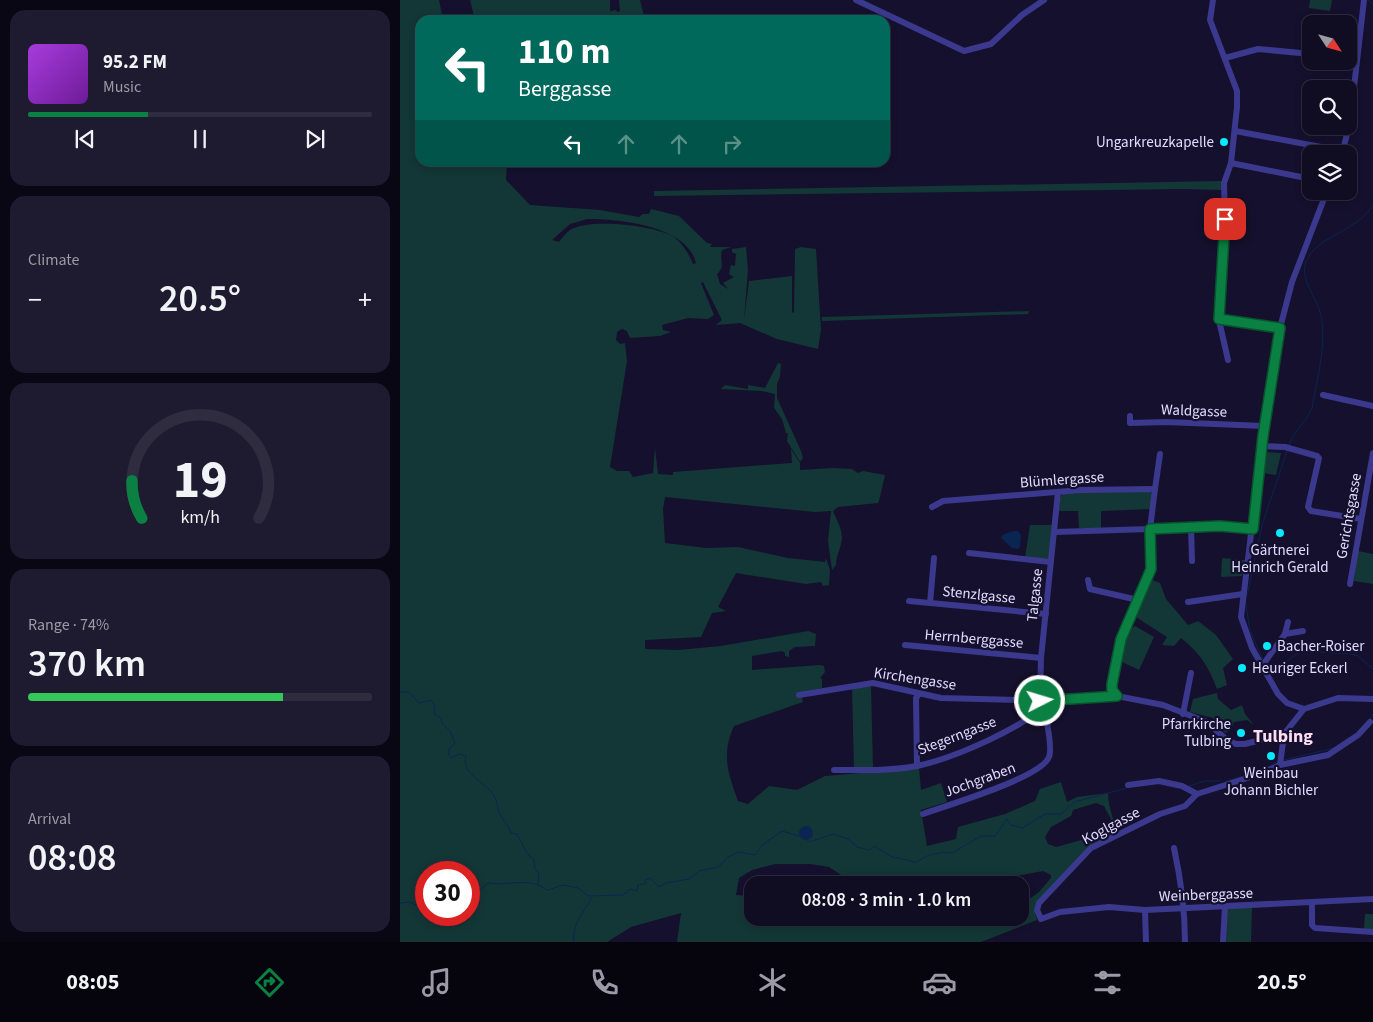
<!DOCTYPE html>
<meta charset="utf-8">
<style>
:root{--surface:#100c22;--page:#1e1a2f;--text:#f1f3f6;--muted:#9c9ba5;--line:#302c40;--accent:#0b8043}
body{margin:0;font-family:"Source Sans 3",sans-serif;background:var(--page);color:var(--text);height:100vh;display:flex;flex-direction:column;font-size:19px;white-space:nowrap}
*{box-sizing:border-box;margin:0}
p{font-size:16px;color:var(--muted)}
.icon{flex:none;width:28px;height:28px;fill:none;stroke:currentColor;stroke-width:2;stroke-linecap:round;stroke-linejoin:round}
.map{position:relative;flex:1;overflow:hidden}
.side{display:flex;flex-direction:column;gap:10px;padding:10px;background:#090713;width:400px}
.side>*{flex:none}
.top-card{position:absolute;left:15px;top:15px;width:475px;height:152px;border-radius:15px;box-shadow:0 2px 8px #0003,0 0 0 1px var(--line);background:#00695c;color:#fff;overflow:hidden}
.needle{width:32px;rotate:126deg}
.controls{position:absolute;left:902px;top:15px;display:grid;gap:10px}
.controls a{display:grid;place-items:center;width:55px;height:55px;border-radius:10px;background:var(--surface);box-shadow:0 2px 8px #0003,0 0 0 1px var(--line);font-size:25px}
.speed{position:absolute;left:15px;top:861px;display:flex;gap:10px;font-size:25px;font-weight:700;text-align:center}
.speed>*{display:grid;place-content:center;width:65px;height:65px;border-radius:50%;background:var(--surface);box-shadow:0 2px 8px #0003,0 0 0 1px var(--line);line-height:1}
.speed .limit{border:8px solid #d22;background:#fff;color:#111}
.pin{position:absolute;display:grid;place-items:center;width:42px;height:42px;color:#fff;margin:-21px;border-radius:10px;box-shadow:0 2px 8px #0006}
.me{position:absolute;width:55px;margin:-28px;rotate:85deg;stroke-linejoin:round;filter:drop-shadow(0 0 4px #0008)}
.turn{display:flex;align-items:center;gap:18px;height:105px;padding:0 20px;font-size:22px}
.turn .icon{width:65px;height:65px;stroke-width:2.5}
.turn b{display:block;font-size:35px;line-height:42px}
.lanes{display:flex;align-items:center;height:48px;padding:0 20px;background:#0003;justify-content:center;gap:25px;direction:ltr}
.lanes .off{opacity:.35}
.big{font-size:38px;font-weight:600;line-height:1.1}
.side .card{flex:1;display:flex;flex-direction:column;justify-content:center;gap:8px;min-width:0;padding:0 18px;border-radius:15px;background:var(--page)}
.side .dial{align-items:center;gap:0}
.dial svg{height:130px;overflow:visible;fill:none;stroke:var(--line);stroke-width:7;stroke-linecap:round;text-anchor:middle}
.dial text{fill:var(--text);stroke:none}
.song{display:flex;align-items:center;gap:15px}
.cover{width:60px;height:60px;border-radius:8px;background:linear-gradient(135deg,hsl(280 70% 55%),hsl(280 70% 35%))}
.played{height:5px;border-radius:2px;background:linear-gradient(90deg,var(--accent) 35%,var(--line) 35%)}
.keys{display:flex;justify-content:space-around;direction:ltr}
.heat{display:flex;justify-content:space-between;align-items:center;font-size:28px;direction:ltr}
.charge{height:8px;border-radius:4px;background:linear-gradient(90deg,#34c759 74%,var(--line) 0)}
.trip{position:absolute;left:344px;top:876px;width:285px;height:50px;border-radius:15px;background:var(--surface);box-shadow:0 2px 8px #0003,0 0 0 1px var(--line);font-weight:600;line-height:50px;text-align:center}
.dock{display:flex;height:80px;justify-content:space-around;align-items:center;background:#06050e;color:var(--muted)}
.dock .icon{width:35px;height:35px}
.dock .current{color:var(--accent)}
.dock b{font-size:22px;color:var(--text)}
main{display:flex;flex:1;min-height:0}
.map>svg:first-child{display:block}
</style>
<main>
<section class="side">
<div class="card">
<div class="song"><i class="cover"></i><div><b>95.2 FM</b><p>Music</p></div></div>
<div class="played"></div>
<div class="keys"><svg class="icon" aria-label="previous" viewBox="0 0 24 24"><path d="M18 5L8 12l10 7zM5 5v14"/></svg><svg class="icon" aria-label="pause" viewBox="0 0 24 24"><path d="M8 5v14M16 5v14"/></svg><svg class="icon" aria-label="next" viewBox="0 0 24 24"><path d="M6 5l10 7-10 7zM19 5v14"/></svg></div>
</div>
<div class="card"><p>Climate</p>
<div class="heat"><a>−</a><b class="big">20.5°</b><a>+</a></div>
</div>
<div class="card dial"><svg viewBox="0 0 100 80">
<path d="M14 69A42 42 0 1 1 86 69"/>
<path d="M14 69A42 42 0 0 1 8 46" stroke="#0b8043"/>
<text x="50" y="56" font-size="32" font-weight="700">19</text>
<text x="50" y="72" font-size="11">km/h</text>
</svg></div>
<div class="card"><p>Range · 74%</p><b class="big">370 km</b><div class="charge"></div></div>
<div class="card"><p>Arrival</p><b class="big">08:08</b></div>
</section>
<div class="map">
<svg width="973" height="942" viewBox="0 0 973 942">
<rect width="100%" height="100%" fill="#15102d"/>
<g fill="#133736" fill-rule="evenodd">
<path d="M0 0H39L43 20H20V162L107 163 106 180 130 205 200 210 239 217 243 214H249L251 209 279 216 307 243 312 244 310 247H331L322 250C319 261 326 266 317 274L320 284 328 289 323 283 334 277 329 274 331 265 335 266 336 254 332 252V249L346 247 348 270 344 320 349 281 392 276V312L394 313 395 249 401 247 416 249 421 330 418 349 377 339 340 323 316 325 322 320 303 282 301 283 314 315 308 319 288 318 262 325 263 330 271 332 260 336 230 338 227 331 222 329 217 332 216 340 220 344 225 343 227 361 210 467 217 471H229L233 477 253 473 255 448 258 474 273 475V472L392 463 391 449 400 463V470L432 468 452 469 458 473 463 471 485 475 479 501 478 503 438 507 433 511C437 521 441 526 442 537 442 546 436 555 436 565L432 570 428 541 431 511 415 512 265 497 263 509 265 543 306 548 338 547 388 558 425 562 426 558 430 570 429 585 423 586 421 582 406 584 336 573 318 607 326 611 312 613 301 637 245 640V649L278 650 321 646 408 631 416 634 415 646 395 647 389 651V657L385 656V653L382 651 352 656V670L420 665 424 666 425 672 420 678 422 679V688L401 692 403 702 334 726C321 755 328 773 338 801L348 804 369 786 397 790 425 776 519 768 521 790 541 783 547 802 521 810 527 846 556 839 558 827 605 814 635 801 640 789 661 782 667 802 677 797 708 793C708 808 715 820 716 834L694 845 635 912 637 920 581 942H277L281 913 231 927 207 942H0ZM187 219C221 219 287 226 296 263L293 264C289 254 282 242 272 236 252 225 189 218 170 230 166 233 162 238 159 242L152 240 170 224ZM696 803 704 806 714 825V831L656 847 648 844 645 837 651 827 671 816 673 810ZM375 864H410L429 867 456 885H568L643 871 651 875V878L639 892 620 906V918H589L566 922 540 918H464L450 920 439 918H352V896L336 895 339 878 352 870ZM26 872H69V915H26Z"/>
<polygon points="70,0 210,0 210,11 216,10 217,12 220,11 219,0 240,0 244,16 267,16 267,20 75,20"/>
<polygon points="910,0 932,0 930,11 909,8"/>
<polygon points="822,181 822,190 783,189 254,196 254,191"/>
<polygon points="629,311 628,314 422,321 422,317"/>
<polygon points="378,363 381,364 380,377 377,384 377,398 401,451 403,458 400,462 387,441 388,433 386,433 382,419 374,408 375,394 362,391 321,389 325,385 348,389 348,385 365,388"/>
<polygon points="866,452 881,453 876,475 863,473"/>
<polygon points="749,491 752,494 751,509 701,511 701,528 679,528 678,511 659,511 660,498 663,493"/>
<polygon points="630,525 652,525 649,558 646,559 625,558"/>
<polygon points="958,551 973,554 973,584 954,581"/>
<polygon points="822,558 845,560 842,576 821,577"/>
<path d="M752 580 760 583 766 599 788 625 798 621 816 635 833 659 823 668 827 685 817 689C809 667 800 653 781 638L774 646 762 645 767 637 736 617Z"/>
<polygon points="735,626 754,637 739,670 718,660 729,630"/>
<polygon points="452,687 471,687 473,768 454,768"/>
<polygon points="817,693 818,699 831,710 842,705 845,714 854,725 847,720 834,722 831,730 825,733 813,718 790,712 793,699"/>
<polygon points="826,908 852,908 851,942 824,942"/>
<polygon points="965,914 973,914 973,930 964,929"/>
</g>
<g fill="#0a2552">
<polygon points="614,531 618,531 621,535 620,547 618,549 612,548 601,538 604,534"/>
<circle cx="406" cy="833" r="7"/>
</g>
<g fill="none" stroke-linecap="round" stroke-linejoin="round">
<g stroke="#0a2552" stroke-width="1">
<polyline points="968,0 973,5"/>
<path d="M889 445C895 429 906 423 912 408 917 378 928 341 920 312 915 295 897 275 908 258 920 235 956 232 973 205"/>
<polyline points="847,596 862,525 887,451"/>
<polyline points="846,605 850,631 863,660"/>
<polyline points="866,665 875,670 901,651 951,654 958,656 973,669"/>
<path d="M0 692H9L19 703 31 700 35 706 34 714 41 718 42 723 50 731 55 743 49 749V755L51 758 60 754 66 756C61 774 84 781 93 794 98 801 97 810 101 816 105 822 108 825 111 833L117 834 128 855 134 859 135 870 139 872 138 885 148 890 163 885 178 888 188 896 223 895 230 889 237 891 238 885 245 884V880L250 878 259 887 266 883 289 879 299 871 319 867 328 857 338 852 355 855 362 845 382 831 399 836"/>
<polyline points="970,720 973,714"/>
<polyline points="884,760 934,748"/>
<polyline points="866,768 878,761"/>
<polyline points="826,781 844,776"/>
<polyline points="787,787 804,781 820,781"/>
<polyline points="407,840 410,842 433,834 448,839 457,847 470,850 474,846 492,857 516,862 527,856 543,852 552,853 581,836 595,836 607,819 611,825 622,828 645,814 661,814 674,802 727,788"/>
<path d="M69 893 81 889 88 883C105 886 122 879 138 885"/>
<polyline points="0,903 9,902 26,909"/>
<path d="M174 942C171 925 184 912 192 898"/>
</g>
<g stroke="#3b398e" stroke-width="6">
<polyline points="456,0 564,51 591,44 622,15 644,0"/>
<polyline points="813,0 810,20 837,91 837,107 831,163 824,183 825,219 818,316 828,360"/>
<polyline points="825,58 858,49 911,54"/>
<polyline points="835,131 943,151"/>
<polyline points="942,154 950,122 964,0"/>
<polyline points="831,163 911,179"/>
<polyline points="927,191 892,282 880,328 864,426 841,617 852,648 878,694 887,703 904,709 938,698 973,699"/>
<polyline points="819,319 880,328"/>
<polyline points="923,395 973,406"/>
<polyline points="730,416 730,423 766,422 864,426"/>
<polyline points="861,446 885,447 917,456 919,458 908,507 911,511 961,519"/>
<polyline points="755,489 760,454"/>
<polyline points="532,507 543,501 681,490 755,489 750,529 655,532"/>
<polyline points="791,527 792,561"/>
<polyline points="569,553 651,562"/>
<polyline points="688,580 690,589 738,600"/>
<polyline points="950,584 973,453"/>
<polyline points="509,601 646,614"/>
<polyline points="788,602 843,594"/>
<polyline points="530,603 534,558"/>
<polyline points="885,634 903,631"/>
<polyline points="505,645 641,658"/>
<polyline points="862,666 885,634 888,622"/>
<polyline points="399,695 473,683 541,698 650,701 717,696 763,705 807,722 827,740 836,744 845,744 884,734"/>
<polyline points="717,696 713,690 712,683 721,639 751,569 750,529 820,526 853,529"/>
<polyline points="640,701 641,658 658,492"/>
<polyline points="783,714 791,673"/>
<polyline points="880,765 884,734 904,709"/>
<polyline points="517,766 516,698 519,694"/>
<path d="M434 770C462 770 490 771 517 766 554 758 624 728 650 701"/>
<polyline points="728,785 759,781 782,786 797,794 860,774 880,765 928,755 958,735 970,722"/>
<polyline points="797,794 785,806 760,814 691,848 639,903 637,910 641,919 660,912 709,907 745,910 973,899"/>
<path d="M523 814C547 805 641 778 649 757 653 748 646 718 644 707"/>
<path d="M774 848C781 880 785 909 785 942"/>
<polyline points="912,902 912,925 915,928 973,932"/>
<polyline points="745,910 746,942"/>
<polyline points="823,942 825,906"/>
</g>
</g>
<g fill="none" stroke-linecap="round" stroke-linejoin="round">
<defs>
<polyline id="route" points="640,701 717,696 712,690 712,684 721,639 751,569 750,529 820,526 853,529 863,436 880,328 819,319 825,219"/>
</defs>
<use href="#route" stroke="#07532c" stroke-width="12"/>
<use href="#route" stroke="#0b8043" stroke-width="9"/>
</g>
<g fill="#08e8ff" stroke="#15102d" stroke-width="2">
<circle cx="824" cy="142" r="5"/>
<circle cx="880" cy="533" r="5"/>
<circle cx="867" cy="646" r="5"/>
<circle cx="842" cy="668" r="5"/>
<circle cx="841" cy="733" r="5"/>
<circle cx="871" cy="756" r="5"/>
</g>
<g text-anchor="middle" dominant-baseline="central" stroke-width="4.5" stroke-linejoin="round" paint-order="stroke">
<g font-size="15" fill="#e0dcff" stroke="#15102d" text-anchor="end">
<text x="814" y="142">Ungarkreuzkapelle</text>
<text x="880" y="550" text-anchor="middle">Gärtnerei<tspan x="880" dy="17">Heinrich Gerald</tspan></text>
<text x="877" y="646" text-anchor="start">Bacher-Roiser</text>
<text x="852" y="668" text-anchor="start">Heuriger Eckerl</text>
<text x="831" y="724">Pfarrkirche<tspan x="831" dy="17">Tulbing</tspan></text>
<text x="871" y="773" text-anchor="middle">Weinbau<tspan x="871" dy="17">Johann Bichler</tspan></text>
</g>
<g font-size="15" fill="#e0dcff" stroke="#15102d">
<text transform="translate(794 411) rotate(2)">Waldgasse</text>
<text transform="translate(662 480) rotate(-4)">Blümlergasse</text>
<text transform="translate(949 516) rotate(-80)">Gerichtsgasse</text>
<text transform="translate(579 595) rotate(6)">Stenzlgasse</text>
<text transform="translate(635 595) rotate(-84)">Talgasse</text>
<text transform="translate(574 639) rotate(5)">Herrnberggasse</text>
<text transform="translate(515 679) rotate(9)">Kirchengasse</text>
<text transform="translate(557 736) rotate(-21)">Stegerngasse</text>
<text transform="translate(580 780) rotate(-20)">Jochgraben</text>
<text transform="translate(711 826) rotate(-28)">Koglgasse</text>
<text transform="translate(806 895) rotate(-2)">Weinberggasse</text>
</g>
<g font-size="18" font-weight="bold" fill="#ffdef3" stroke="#15102d">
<text x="883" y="736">Tulbing</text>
</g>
</g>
</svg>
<div class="controls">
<a><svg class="needle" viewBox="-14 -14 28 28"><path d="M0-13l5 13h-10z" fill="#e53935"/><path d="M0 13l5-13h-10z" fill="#9c9ba5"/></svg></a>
<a><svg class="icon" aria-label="search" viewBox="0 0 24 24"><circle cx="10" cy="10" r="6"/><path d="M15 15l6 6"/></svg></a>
<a><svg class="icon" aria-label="layers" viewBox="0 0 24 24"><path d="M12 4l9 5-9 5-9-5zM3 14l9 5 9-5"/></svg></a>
</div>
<div class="speed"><div class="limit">30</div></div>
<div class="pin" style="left:825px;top:219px;background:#d93025"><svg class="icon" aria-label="arrive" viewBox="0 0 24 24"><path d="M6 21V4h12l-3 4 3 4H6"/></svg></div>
<svg class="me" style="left:640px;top:701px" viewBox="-20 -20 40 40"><circle r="17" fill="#0b8043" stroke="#fff" stroke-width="3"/><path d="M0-11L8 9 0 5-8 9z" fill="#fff"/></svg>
<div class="trip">08:08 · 3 min · 1.0 km</div>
<div class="top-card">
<div class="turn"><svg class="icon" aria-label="left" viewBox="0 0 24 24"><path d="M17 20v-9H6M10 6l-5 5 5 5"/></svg><div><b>110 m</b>Berggasse</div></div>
<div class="lanes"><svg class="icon" aria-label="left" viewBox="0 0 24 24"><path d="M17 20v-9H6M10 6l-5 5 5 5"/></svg><svg class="icon off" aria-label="ahead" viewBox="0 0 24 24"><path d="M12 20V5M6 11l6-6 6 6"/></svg><svg class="icon off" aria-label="ahead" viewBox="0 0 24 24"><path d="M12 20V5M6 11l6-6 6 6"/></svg><svg class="icon off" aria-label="right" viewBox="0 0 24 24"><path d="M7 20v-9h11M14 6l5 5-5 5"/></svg></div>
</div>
</div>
</main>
<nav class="dock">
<b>08:05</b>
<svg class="icon current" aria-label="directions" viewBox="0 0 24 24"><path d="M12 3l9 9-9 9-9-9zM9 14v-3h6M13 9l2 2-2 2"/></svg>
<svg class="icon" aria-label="music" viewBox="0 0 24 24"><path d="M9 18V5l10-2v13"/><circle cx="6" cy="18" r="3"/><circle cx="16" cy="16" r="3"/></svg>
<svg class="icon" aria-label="phone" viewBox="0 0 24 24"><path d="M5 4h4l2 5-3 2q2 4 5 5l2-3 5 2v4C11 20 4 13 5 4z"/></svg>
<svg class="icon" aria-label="climate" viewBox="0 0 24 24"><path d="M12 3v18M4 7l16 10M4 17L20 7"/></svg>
<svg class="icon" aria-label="car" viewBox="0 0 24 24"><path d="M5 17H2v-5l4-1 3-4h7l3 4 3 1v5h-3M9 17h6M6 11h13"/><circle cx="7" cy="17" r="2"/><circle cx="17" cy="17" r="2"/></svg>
<svg class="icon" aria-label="filters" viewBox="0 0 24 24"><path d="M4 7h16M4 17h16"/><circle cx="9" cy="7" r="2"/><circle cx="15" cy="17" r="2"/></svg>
<b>20.5°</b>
</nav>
